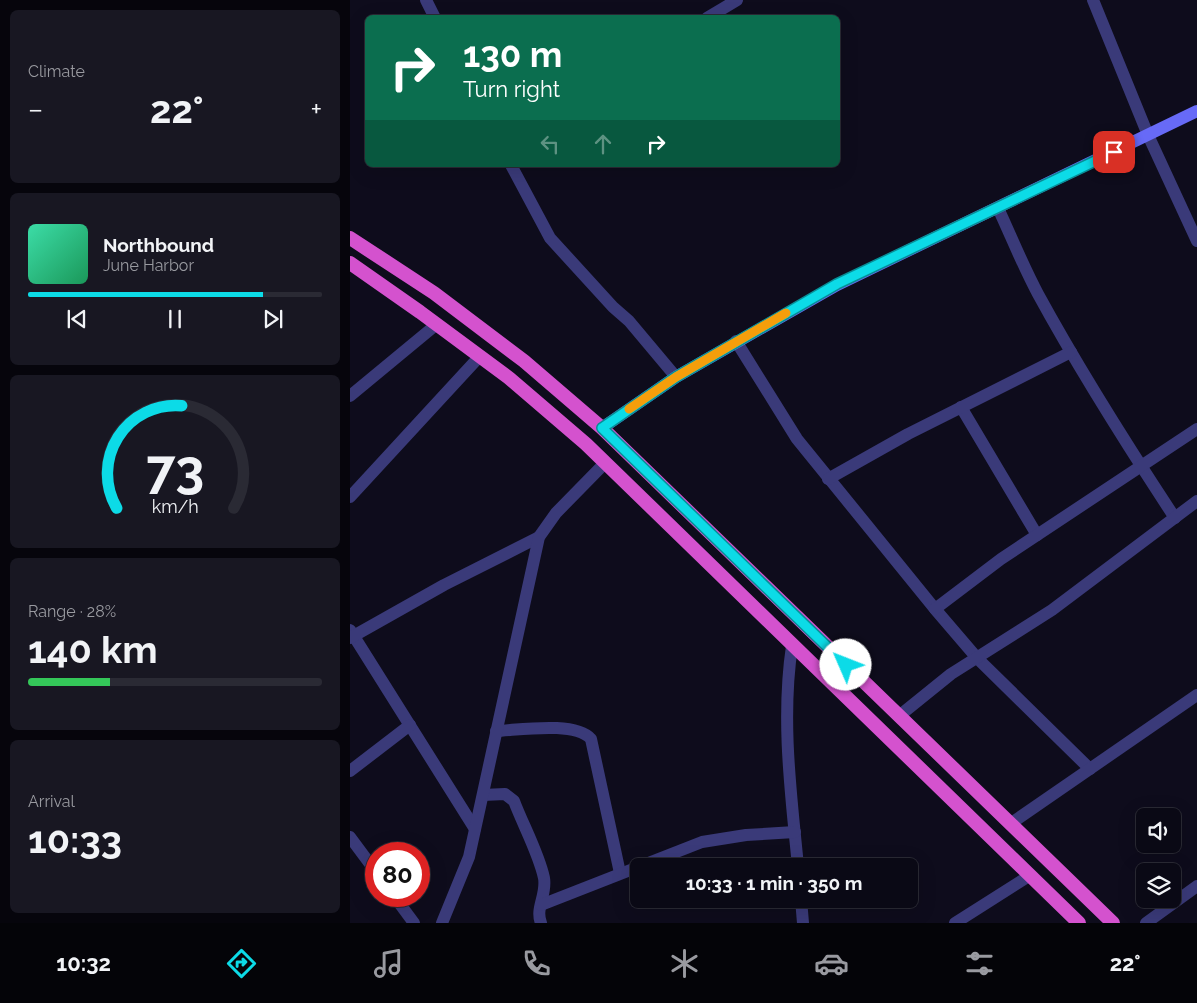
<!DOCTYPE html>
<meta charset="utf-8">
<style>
:root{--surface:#0a0915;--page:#181722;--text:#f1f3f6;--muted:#999aa0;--line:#2a2a34;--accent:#0cdbe7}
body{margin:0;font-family:Raleway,sans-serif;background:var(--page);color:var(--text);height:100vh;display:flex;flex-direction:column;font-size:19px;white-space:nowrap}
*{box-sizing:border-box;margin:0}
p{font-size:16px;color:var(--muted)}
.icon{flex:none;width:28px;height:28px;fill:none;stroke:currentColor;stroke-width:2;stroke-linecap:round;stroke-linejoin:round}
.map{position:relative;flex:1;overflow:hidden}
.side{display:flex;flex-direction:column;gap:10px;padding:10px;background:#06050c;width:350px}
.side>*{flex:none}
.banner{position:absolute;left:15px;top:15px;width:475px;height:152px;border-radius:8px;box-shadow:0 5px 20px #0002,0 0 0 1px var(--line);background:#0b6e4f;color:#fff;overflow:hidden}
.controls{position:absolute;left:786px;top:808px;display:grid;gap:10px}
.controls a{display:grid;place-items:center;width:45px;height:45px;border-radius:8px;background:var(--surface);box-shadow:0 5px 20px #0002,0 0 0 1px var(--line);font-size:25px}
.speed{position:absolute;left:15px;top:842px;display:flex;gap:10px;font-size:25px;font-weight:700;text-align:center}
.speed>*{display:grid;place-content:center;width:65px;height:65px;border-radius:50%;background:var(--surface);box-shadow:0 5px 20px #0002,0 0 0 1px var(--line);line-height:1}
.speed .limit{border:8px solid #d22;background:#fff;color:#111}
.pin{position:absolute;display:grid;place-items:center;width:42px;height:42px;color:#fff;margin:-21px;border-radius:10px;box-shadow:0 2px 8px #0006}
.me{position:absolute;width:55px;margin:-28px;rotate:314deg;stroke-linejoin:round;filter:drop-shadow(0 0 4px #0008)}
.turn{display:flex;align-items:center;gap:18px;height:105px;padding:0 15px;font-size:22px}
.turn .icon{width:65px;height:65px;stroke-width:2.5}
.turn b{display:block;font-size:35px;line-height:42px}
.lanes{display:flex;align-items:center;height:48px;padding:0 15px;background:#0003;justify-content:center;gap:25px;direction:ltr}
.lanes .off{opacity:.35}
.big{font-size:38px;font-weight:700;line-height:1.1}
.side .widget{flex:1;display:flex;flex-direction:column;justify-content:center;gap:8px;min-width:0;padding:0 18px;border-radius:8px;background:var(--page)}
.side .dial{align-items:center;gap:0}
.dial svg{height:130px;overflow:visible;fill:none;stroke:var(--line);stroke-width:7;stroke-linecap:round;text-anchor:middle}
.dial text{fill:var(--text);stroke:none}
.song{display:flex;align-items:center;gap:15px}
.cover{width:60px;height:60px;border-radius:8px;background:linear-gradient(135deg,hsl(160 70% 55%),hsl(150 70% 35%))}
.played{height:5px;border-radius:2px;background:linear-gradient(90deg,var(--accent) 80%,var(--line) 80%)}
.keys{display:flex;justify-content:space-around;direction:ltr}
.heat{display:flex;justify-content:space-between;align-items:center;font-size:28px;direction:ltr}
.charge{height:8px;border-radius:4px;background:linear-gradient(90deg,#34c759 28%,var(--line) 0)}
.trip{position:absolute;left:280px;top:858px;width:288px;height:50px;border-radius:8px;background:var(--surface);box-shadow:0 5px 20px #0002,0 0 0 1px var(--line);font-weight:700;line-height:50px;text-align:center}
.dock{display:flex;height:80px;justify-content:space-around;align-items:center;background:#040408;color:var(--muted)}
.dock .icon{width:35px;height:35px}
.dock .active{color:var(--accent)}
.dock b{font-size:22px;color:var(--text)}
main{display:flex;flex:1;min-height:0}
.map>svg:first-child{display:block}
</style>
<main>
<section class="side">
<div class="widget"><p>Climate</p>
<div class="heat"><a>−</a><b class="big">22°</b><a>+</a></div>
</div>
<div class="widget">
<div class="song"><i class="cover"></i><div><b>Northbound</b><p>June Harbor</p></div></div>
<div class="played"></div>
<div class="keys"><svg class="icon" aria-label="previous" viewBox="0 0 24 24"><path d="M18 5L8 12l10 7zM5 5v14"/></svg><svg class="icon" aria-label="pause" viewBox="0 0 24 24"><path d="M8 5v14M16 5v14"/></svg><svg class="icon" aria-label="next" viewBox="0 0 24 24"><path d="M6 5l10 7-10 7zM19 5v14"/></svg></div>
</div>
<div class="widget dial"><svg viewBox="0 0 100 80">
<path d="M14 69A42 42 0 1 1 86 69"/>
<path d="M14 69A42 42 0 0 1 54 6" stroke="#0cdbe7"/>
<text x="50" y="56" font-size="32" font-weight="700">73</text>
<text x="50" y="72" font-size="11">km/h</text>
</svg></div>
<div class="widget"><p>Range · 28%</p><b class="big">140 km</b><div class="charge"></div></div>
<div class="widget"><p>Arrival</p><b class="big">10:33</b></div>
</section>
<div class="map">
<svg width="847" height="923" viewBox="0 0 847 923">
<rect width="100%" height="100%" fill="#0e0c1c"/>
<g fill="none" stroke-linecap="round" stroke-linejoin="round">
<g stroke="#3a3a79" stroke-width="12">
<polyline points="76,0 85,18"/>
<polyline points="743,0 798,135 847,241"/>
<polyline points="357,18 387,0"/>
<polyline points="161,165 200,238 263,307 279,321 326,377"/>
<path d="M648 208C661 236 673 266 688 294 730 371 777 445 825 518"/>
<polyline points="386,341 447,439 585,609 627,658 740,769"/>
<polyline points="0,396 87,324"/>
<polyline points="611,407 687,535"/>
<polyline points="478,479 558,434 721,352"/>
<polyline points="0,497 130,356"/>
<polyline points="585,609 651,559 847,429"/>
<polyline points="0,630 125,829"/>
<polyline points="0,638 94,585 189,537"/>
<path d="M442 646C431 719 441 794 448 866"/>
<polyline points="549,716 601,674 702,610 847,501"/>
<path d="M146 731C170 730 225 721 241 739L270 873"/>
<polyline points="0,771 60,725"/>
<path d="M133 795 155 794 164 801C173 825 189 854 194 878 197 895 185 908 191 923"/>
<polyline points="660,824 847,695"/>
<polyline points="0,837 26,872"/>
<polyline points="44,896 64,923"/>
<polyline points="451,899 453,923"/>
<polyline points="191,905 352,842 396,835 445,832"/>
<polyline points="92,923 119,857 189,537 206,513 255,463"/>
<polyline points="605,923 679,876"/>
<polyline points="796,923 847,886"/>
</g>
<polyline stroke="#676af7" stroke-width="12" points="252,428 326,377 487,285 847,111"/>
<g stroke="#d452ce" stroke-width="14">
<polyline points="0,238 84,293 174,361 252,428 763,923"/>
<polyline points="0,263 70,312 159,378 236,444 729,923"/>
</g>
</g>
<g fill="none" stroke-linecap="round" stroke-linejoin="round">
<defs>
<polyline id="route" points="496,665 252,428 326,377 487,284 764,152"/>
</defs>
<use href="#route" stroke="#088e96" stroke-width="12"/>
<use href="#route" stroke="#0cdbe7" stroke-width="9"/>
<polyline stroke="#f59e0b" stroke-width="9" points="279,409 326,377 436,313"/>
</g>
</svg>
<div class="controls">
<a><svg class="icon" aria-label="sound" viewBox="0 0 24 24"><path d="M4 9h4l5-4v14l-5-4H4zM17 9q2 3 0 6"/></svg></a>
<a><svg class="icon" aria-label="layers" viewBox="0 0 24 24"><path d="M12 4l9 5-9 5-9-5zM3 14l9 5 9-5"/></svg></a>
</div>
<div class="speed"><div class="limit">80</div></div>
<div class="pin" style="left:764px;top:152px;background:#d93025"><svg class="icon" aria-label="arrive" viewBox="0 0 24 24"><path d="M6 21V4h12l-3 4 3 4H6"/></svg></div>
<svg class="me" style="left:496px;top:665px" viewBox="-20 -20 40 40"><circle r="19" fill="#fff"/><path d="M0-13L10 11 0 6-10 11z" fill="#0cdbe7"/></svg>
<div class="trip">10:33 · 1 min · 350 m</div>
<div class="banner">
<div class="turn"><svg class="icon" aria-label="right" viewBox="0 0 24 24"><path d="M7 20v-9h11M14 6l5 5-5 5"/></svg><div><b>130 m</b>Turn right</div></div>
<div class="lanes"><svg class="icon off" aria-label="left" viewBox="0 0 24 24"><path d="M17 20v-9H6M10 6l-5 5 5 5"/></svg><svg class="icon off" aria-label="ahead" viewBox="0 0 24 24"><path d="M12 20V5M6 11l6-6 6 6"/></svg><svg class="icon" aria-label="right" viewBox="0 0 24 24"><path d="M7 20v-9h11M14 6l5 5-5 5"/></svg></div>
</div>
</div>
</main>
<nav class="dock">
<b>10:32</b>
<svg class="icon active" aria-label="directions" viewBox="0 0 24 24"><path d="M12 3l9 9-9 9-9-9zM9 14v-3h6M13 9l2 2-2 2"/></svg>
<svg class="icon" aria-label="music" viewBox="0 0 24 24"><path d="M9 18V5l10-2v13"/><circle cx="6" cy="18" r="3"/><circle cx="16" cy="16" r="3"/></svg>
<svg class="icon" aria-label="phone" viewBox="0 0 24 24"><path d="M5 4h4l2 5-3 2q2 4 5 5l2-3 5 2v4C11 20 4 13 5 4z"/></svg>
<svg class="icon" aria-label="climate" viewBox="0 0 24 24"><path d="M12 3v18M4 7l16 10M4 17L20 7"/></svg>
<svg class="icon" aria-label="car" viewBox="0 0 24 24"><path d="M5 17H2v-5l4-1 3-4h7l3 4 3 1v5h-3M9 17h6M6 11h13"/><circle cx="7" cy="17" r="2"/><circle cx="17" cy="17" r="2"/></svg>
<svg class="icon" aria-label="filters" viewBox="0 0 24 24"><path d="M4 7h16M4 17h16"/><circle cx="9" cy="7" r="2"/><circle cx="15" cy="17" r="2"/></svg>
<b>22°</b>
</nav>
